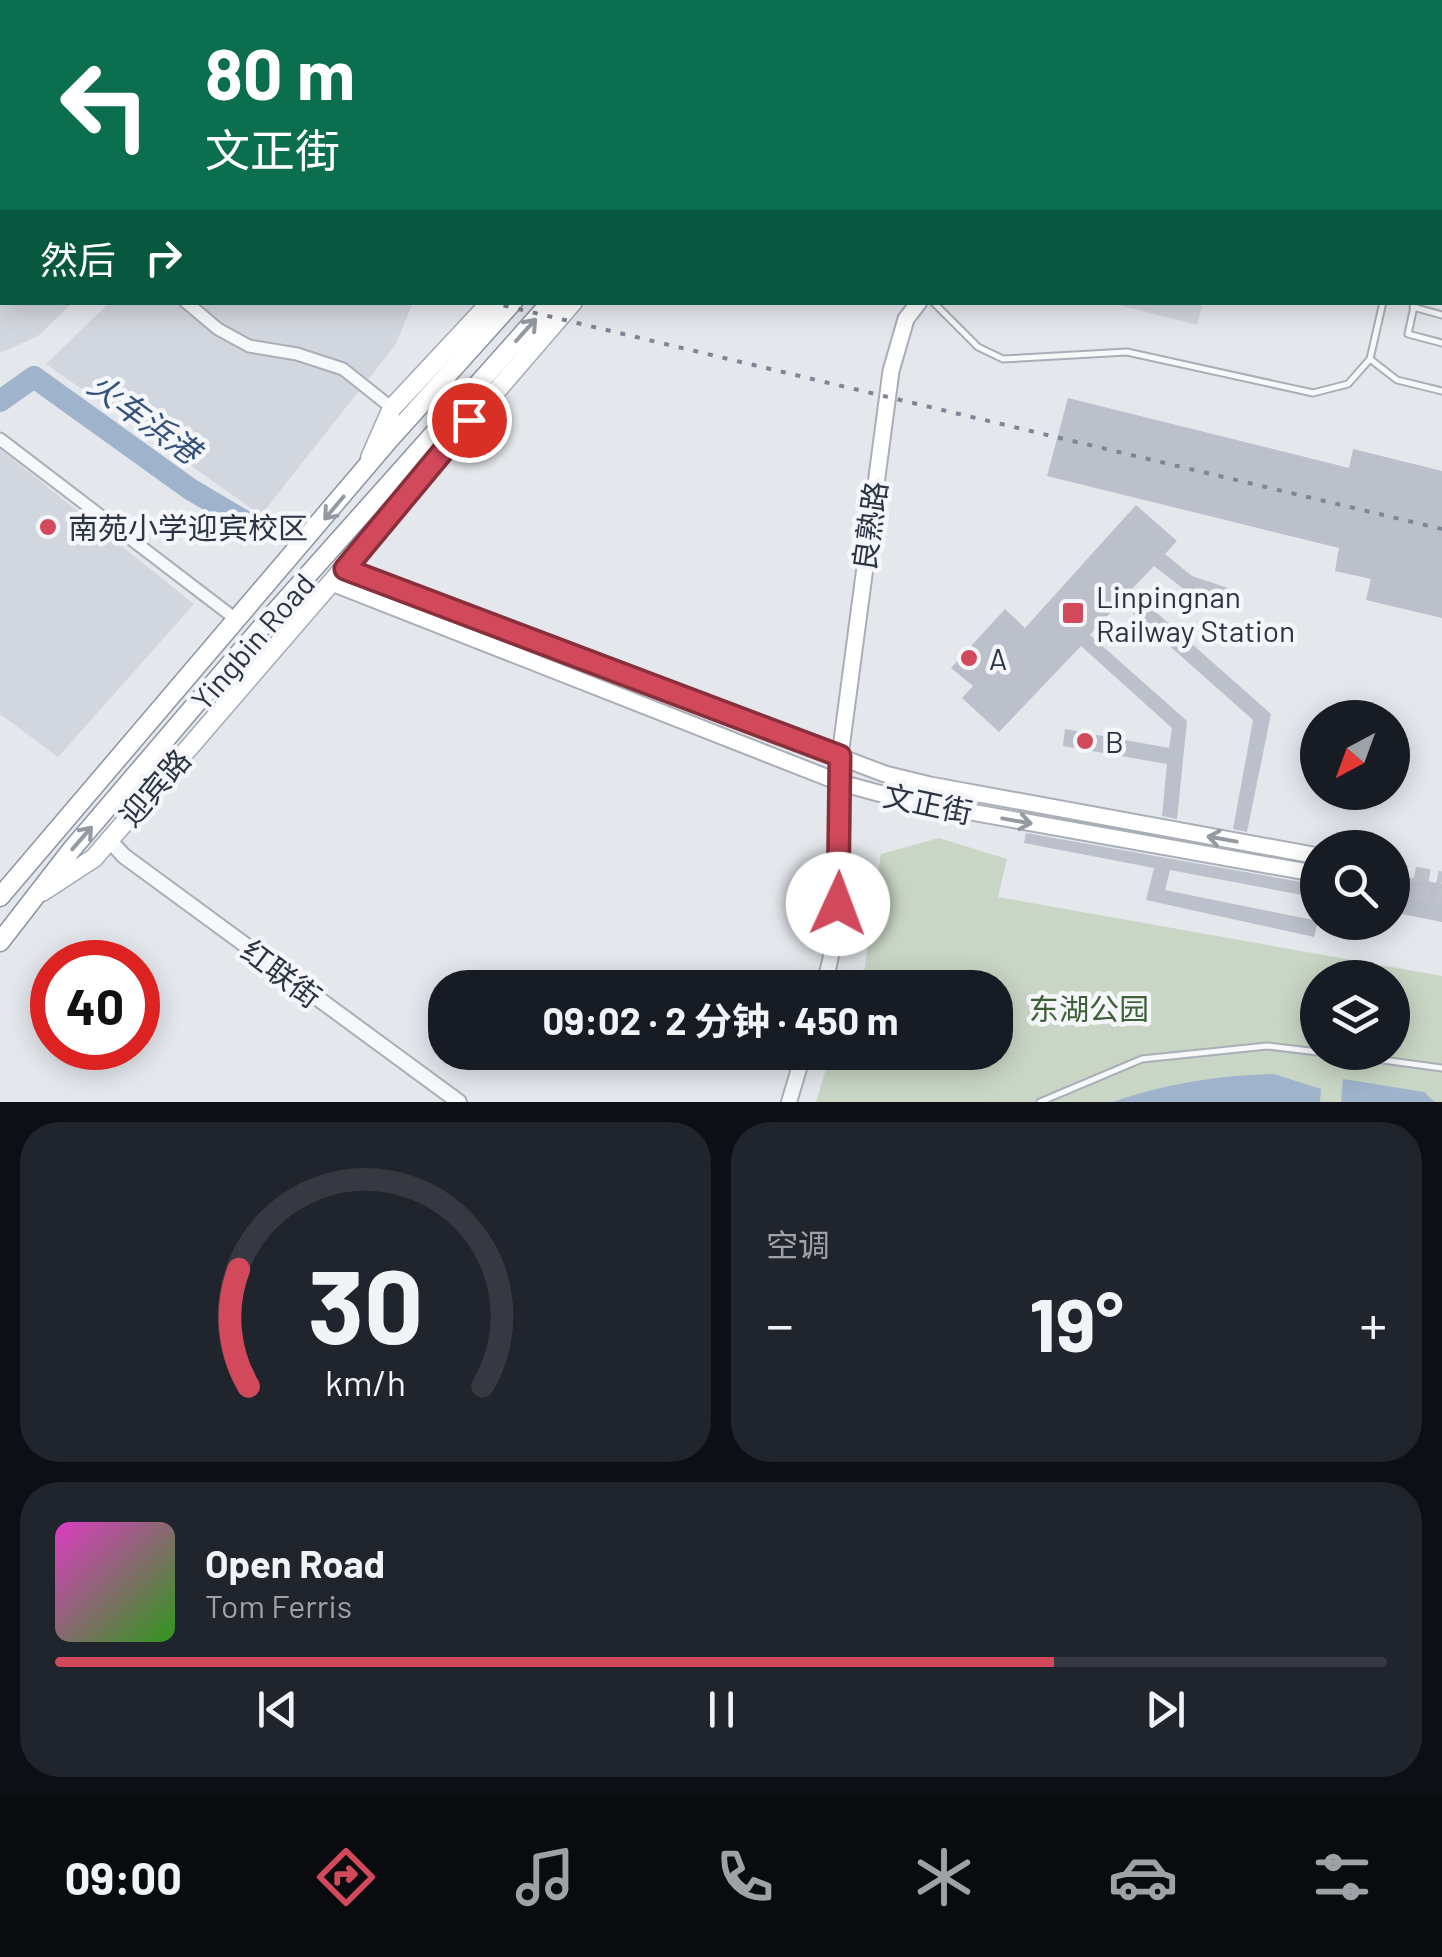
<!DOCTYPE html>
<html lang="zh">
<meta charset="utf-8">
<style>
:root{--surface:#171b24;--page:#20242c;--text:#f1f3f6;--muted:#9ea1a6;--line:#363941;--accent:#d1495b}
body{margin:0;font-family:Barlow,"Noto Sans SC",sans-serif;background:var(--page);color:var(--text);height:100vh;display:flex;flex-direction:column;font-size:38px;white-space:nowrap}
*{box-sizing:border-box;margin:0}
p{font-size:32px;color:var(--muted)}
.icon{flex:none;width:55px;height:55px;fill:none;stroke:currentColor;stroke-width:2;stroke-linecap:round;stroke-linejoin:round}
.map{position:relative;height:1102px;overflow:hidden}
.side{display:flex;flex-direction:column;gap:20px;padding:20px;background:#0d0f14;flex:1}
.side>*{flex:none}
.top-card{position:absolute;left:0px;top:0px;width:1442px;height:305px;box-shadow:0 5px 25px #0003;background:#0b6e4f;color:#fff;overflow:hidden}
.needle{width:65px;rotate:221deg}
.tools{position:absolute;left:1300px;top:700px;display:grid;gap:20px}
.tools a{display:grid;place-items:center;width:110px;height:110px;border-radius:50%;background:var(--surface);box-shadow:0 5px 25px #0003;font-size:50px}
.speed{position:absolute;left:30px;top:940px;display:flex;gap:20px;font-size:50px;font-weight:700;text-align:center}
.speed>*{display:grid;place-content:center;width:130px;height:130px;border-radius:50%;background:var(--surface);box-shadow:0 5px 25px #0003;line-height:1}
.speed .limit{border:15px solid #d22;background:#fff;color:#111}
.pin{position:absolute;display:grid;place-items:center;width:85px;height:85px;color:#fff;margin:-42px;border:5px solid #fff;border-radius:50%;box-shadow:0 2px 10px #0007}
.me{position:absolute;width:110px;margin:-55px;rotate:2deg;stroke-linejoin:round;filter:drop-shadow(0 0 8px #0008)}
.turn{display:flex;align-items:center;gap:35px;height:210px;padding:0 40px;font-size:45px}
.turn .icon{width:130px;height:130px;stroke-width:2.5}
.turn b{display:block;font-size:70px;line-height:85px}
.then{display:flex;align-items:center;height:95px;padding:0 40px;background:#0003;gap:20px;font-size:38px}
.big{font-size:75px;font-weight:700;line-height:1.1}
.side .tile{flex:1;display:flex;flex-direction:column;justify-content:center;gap:15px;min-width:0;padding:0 35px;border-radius:40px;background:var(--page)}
.side .dial{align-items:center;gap:0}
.dial svg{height:260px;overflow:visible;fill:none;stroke:var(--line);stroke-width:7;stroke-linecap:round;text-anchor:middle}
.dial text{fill:var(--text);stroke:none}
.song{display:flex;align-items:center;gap:30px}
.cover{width:120px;height:120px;border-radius:15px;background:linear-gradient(135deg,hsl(310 70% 55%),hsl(110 70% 35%))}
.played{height:10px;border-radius:5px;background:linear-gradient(90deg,var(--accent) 75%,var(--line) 75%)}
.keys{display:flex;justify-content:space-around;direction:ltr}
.heat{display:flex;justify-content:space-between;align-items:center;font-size:55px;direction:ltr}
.side .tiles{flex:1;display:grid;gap:20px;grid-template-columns:1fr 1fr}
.tile:last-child{grid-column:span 2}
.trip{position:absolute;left:428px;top:970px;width:585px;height:100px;border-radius:40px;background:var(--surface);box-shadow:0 5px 25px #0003;font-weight:700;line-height:100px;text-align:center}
.menu{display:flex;height:160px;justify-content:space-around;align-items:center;background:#090b0e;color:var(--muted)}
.menu .icon{width:70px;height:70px}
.menu .on{color:var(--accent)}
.menu b{font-size:45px;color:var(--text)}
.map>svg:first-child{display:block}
</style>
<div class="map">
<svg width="1442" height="1102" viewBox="0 0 1442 1102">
<rect width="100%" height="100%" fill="#e4e7ec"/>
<g fill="#d2d6de">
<polygon points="0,210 2,302 72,303 38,336 0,353"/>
<polygon points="401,302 412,305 396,344 261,515 46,364 109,303"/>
<polygon points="1112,303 1203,303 1197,325"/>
<polygon points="0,449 194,604 58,757 0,714"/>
</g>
<path fill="#c9d6c5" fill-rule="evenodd" d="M939 838 1007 859 998 897 1442 976V1102H816L831 1053 995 1052V988L862 987 881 854ZM1318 978H1392V1052H1318Z"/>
<g fill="#9fb4cc">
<path d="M1274 1074 1321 1089 1320 1102H1113C1167 1083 1217 1076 1274 1074Z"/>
<polygon points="1343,1079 1424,1092 1435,1102 1341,1102"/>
</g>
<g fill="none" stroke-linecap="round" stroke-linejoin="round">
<polyline stroke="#9fb4cc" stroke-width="22" points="0,401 34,377 190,489 256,528"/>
</g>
<g fill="#bbc0ca">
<polygon points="1068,398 1349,468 1353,449 1442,471 1442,618 1366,600 1371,579 1335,571 1339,548 1047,476"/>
<polygon points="1136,505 1177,541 1165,554 1192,576 1231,589 1227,603 1185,590 1154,566 1131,590 1271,714 1247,832 1233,829 1253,720 1120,602 1090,635 1187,721 1177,819 1162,816 1167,764 1063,746 1065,729 1169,748 1172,728 1081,646 999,732 962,698 973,686 951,668 1005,609 1025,628"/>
<polygon points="1026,833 1318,885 1318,898 1170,870 1165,890 1318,921 1314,937 1146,900 1154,868 1024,843"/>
<polygon points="1392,874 1442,884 1442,922 1392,912"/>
</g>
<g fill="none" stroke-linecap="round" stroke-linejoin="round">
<g stroke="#bfc3cb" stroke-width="15" stroke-dasharray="15 8" stroke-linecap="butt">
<polyline points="1392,870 1442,879"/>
<polyline points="1392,888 1442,896"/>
</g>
<defs>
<g id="service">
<polyline points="1440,285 1442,285"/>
<polyline points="933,302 978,347 1003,359 1127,352 1313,393 1348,384 1370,359 1383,302"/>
<polyline points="1415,302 1408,334 1442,343"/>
<polyline points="1413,307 1442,315"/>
<polyline points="1370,359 1397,380 1442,391"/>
<polyline points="1324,1052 1442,1068"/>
<polyline points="1040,1102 1142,1059 1267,1046 1318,1052"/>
</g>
<g id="minor">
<polyline points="186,302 218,329 249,346 297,354 343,369 392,408"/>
<polyline points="0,439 237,620"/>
</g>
<g id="tertiary">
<polyline points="109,840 124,856 459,1102"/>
<path d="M823 988C845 914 843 832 840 756"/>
<polyline points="789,1102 804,1052"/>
</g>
<g id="secondary">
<polyline points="1440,232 1442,232"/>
<polyline points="345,569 885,774 930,785 1318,856"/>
<polyline points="332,583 841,783 904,800 1318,874"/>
<polyline points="840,756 891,371 906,319 919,302"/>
</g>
<g id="primary">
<polyline points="866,2 869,0"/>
<polyline points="370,458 392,408 491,302"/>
<polyline points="42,892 94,858 573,302"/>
</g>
<g id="trunk">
<polyline points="781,2 784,0"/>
<polyline points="827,2 829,0"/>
<polyline points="0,897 389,440 513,302"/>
<polyline points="0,942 72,849 266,622 551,302"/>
</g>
</defs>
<use href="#service" stroke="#a9aeb7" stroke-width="9"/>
<use href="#minor" stroke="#a9aeb7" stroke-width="15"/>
<use href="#tertiary" stroke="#a9aeb7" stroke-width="18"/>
<use href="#secondary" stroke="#a9aeb7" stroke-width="19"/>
<use href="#primary" stroke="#a3abb8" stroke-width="21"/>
<use href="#trunk" stroke="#8b94a3" stroke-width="21"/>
<use href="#service" stroke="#f7f8fa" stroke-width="5"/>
<use href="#minor" stroke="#f7f8fa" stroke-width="11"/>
<use href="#tertiary" stroke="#f7f8fa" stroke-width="14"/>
<use href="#secondary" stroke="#fff" stroke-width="15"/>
<use href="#primary" stroke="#fff" stroke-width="18"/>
<use href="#trunk" stroke="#fff" stroke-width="18"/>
<g stroke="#7d8696" stroke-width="4" stroke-dasharray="5 10" stroke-linecap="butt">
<polyline points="0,186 2,186"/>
<polyline points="489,302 1442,529"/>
</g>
</g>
<defs><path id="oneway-shaft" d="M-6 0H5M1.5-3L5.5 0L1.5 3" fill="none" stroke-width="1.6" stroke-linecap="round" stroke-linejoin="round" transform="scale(2.5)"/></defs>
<g stroke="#959aa2">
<use href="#oneway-shaft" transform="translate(526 330) rotate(-48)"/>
<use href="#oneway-shaft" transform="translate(334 508) rotate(130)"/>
<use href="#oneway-shaft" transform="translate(1017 821) rotate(10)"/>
<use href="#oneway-shaft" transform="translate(82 838) rotate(-49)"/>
<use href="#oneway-shaft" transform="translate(1222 839) rotate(-170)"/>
</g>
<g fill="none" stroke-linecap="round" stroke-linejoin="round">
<defs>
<polyline id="route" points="469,420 345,569 840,756 838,904"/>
</defs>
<use href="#route" stroke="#882f3b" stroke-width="25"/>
<use href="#route" stroke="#d1495b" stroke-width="18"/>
</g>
<g fill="#d1495b" stroke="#f4f6f9" stroke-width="4">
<circle cx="48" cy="527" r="10"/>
<rect x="1061" y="601" width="24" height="24" rx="5"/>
<circle cx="969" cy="658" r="10"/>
<circle cx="1085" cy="741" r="10"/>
</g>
<g text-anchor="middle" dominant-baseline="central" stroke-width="9" stroke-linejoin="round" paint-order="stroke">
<g font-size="30" fill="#2b3445" stroke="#f4f6f9">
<text transform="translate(869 526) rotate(-82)">良熟路</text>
<text transform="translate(252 641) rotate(-49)">Yingbin Road</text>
<text transform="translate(154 787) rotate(-49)">迎宾路</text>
<text transform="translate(928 803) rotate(12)">文正街</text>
<text transform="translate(282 973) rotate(37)">红联街</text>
</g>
<g font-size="30" fill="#2b3445" stroke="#f4f6f9" text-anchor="start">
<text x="68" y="527">南苑小学迎宾校区</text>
<text x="1096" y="596">Linpingnan<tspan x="1096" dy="34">Railway Station</tspan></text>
<text x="989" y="658">A</text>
<text x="1105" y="741">B</text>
</g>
<g font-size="30" fill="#3f6138" stroke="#f4f6f9">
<text x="1089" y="1008">东湖公园</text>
</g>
<g font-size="32" font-style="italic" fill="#34527a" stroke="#f4f6f9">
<text transform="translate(145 417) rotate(36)">火车浜港</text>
</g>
</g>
</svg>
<div class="tools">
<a><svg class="needle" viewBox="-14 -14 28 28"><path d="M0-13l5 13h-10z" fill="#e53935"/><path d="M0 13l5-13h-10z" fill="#9ea1a6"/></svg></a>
<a><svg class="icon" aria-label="search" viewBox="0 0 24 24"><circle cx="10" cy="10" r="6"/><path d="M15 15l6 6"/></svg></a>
<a><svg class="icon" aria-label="layers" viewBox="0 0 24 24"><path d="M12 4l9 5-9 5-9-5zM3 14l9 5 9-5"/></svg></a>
</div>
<div class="speed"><div class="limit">40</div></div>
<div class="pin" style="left:469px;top:420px;background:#d93025"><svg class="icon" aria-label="arrive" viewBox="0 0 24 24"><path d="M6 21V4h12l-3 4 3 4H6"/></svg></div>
<svg class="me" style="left:838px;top:904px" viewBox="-20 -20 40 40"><circle r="19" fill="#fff"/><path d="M0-13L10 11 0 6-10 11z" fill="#d1495b"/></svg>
<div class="trip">09:02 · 2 分钟 · 450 m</div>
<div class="top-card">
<div class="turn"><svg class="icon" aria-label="left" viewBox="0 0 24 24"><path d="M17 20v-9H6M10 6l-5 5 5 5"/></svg><div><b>80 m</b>文正街</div></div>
<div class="then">然后<svg class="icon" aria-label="right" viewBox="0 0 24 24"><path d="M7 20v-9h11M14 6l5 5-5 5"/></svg></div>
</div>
</div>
<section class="side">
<div class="tiles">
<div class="tile dial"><svg viewBox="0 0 100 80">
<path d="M14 69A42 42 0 1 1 86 69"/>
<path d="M14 69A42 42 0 0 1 11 33" stroke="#d1495b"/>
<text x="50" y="56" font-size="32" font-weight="700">30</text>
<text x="50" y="72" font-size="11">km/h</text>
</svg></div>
<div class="tile"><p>空调</p>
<div class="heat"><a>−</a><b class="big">19°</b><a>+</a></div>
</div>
<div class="tile">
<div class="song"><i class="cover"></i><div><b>Open Road</b><p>Tom Ferris</p></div></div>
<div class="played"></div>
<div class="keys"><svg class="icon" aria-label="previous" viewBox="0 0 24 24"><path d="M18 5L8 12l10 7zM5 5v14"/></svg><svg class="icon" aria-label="pause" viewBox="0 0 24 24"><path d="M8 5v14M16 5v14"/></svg><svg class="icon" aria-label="next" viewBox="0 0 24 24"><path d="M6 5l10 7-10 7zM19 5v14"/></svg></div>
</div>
</div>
</section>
<nav class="menu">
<b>09:00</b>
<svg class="icon on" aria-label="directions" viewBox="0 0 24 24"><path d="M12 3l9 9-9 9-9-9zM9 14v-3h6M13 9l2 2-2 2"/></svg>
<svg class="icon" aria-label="music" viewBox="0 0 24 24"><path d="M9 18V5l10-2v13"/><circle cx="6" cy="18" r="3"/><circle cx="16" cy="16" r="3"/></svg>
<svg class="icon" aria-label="phone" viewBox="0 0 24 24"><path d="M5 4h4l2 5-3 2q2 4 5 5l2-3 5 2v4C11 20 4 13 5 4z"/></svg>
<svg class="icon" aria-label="climate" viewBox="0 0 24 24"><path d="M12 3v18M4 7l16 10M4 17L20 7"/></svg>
<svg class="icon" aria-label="car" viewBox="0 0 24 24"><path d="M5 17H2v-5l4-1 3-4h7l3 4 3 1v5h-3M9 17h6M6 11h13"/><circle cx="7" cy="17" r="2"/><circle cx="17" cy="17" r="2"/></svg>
<svg class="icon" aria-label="filters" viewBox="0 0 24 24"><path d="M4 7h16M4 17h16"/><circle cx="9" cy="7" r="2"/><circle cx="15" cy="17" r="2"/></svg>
</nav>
